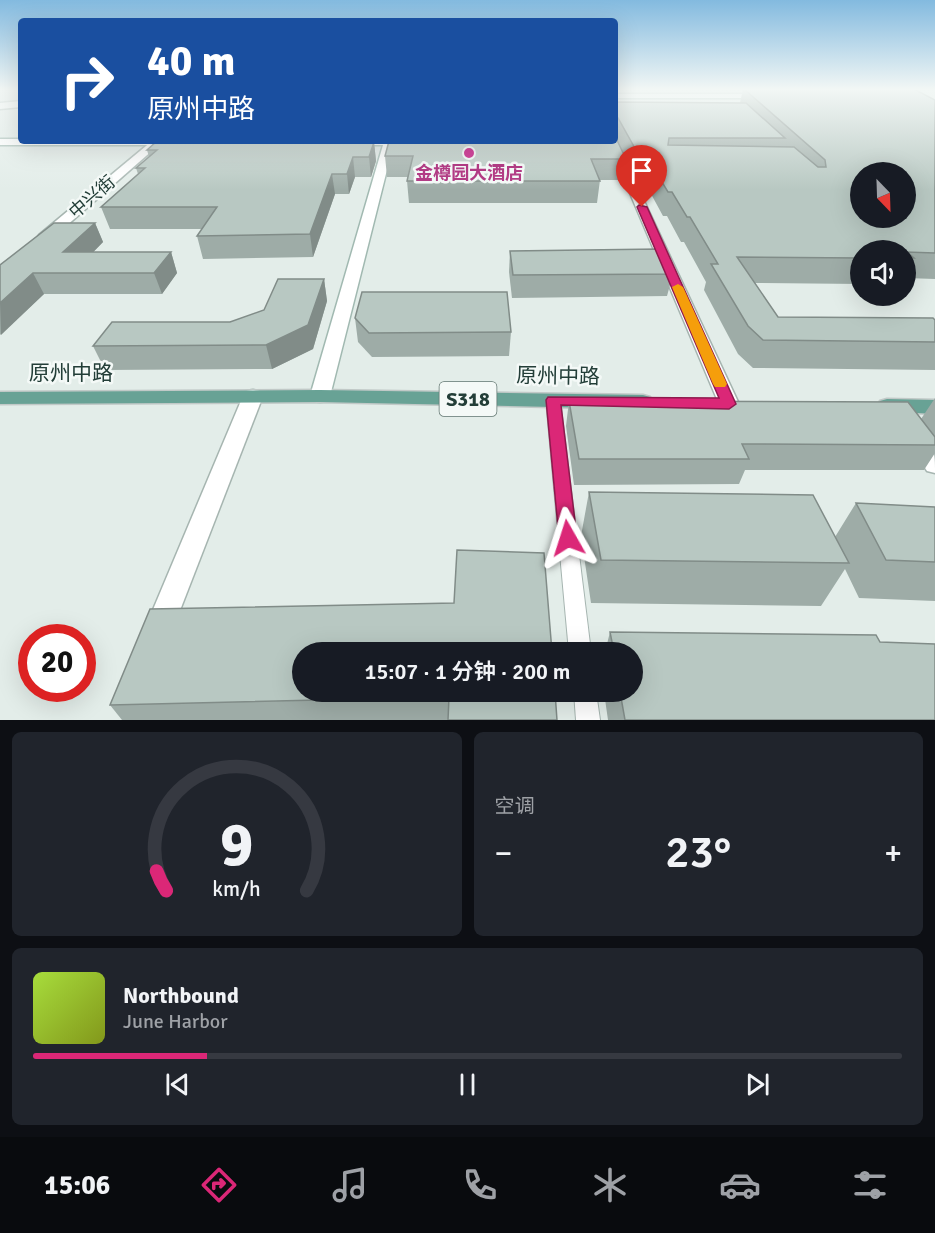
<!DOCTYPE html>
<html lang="zh">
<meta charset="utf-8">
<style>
:root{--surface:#171b24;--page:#20242c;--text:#f1f3f6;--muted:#9ea1a6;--line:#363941;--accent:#db2777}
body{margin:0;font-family:Signika,"Noto Sans SC",sans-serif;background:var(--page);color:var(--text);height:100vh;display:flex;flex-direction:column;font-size:22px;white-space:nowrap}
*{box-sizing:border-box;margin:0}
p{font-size:20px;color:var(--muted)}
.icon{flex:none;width:33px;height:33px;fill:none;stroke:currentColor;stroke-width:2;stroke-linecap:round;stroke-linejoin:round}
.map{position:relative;height:720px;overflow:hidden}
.drawer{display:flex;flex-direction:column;gap:12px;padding:12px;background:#0d0f14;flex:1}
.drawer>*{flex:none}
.hud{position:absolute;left:18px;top:18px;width:600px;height:126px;border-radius:6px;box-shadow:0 6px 24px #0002;background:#1a4fa0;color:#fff;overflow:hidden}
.needle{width:39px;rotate:157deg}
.fabs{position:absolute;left:850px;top:162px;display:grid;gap:12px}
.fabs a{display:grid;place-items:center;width:66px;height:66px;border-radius:50%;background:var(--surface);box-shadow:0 6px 24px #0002;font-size:30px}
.speed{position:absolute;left:18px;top:624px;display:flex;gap:12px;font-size:30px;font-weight:700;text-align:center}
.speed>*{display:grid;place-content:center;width:78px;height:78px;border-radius:50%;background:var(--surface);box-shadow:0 6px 24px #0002;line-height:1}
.speed .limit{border:9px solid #d22;background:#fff;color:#111}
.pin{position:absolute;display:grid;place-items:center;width:51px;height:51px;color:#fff;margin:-62px -26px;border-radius:50% 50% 50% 0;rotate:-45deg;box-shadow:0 0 6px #0007}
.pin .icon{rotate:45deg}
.me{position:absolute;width:66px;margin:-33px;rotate:354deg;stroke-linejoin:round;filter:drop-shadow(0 0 4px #0008)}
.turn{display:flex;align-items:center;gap:21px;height:126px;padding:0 30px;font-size:27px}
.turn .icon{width:78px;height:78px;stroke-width:2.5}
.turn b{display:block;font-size:42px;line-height:51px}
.big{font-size:45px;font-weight:600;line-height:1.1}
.drawer .tile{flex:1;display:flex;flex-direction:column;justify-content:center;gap:9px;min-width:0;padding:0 21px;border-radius:9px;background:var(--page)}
.drawer .dial{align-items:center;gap:0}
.dial svg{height:156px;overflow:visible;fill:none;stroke:var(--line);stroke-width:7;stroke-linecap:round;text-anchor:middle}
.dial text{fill:var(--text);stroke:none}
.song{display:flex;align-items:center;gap:18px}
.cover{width:72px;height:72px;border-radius:9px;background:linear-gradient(135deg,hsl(80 70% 55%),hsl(70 70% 35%))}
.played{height:6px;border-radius:3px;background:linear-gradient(90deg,var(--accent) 20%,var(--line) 20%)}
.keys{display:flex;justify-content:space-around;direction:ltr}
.heat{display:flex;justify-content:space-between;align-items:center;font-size:33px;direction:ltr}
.drawer .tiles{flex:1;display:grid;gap:12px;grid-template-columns:1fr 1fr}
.tile:last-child{grid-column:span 2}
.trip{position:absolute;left:292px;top:642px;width:351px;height:60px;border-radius:30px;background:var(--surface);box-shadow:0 6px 24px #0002;font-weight:600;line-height:60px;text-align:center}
.tab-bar{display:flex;height:96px;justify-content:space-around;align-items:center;background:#090b0e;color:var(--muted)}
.tab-bar .icon{width:42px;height:42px}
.tab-bar .current{color:var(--accent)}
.tab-bar b{font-size:27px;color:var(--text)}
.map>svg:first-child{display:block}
</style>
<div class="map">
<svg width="935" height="720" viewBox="0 0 935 720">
<rect width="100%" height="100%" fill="#e3ede9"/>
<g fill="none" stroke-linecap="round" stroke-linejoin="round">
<defs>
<g id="lane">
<polygon points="553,395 560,400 591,652 569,652 546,400"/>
<polygon points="574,692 596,692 600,720 576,720"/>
</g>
<g id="street">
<polygon points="21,101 21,107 0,109 0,103"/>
<polygon points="615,139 739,404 736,409 729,411 722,409 719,404 608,141 615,141"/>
<polygon points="152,141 162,142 49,241 39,241 37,238 39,235"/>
<polygon points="253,390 260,391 263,396 172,631 168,641 158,645 148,641 144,631 243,396 246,391"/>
<path d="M916 431C935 437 935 456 935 473L927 471 906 439 909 434Z"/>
</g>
<g id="secondary">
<polygon points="615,94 765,94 769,96 765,98 615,98"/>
<polygon points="0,139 21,139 21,141 186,142 181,145 0,145"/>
<polygon points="346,141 394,142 330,396 327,401 320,402 313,401 310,396 383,145 350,145"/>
</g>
<g id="primary">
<polygon points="320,390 643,395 650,397 653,402 650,407 643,409 320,402 0,404 0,392"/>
<polygon points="887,399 935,400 935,414 880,411 877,406 880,401"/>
</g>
</defs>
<use href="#lane" stroke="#a6b5b0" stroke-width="2"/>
<use href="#street" stroke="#a6b5b0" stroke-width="3"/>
<use href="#secondary" stroke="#a1b9b1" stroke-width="3"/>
<use href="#primary" stroke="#c1c9c7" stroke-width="3"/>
<use href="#lane" fill="#fff" fill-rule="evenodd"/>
<use href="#street" fill="#fff" fill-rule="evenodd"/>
<use href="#secondary" fill="#fff" fill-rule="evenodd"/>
<use href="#primary" fill="#68a295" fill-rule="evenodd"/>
</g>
<g fill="#9eaca7">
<polygon points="743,89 935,100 935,279 906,278 906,250 861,250 861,284 755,283 778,317 935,320 935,370 753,368 738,354 704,290 706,282 684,242 681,242 667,216 663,216 644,181 637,181 616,137 626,159 622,180 600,180 597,203 409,203 407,181 408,177 387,177 385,156 615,102 740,103"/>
<polygon points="374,142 376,161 371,177 355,177 349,194 335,194 313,257 203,259 197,236 202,229 110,229 101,207 138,174 136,168 149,157 147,150"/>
<polygon points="95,223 103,242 93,252 171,252 177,273 162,294 44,294 0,335 0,265"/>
<polygon points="510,251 673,274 667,296 512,298 509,272"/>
<polygon points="324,279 327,301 313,349 272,369 105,370 93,346 230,322 264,310"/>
<polygon points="355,318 511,332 509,356 372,357 358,342"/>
<polygon points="935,398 935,453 924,470 745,470 739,484 574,485 566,426 569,401 921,419"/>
<polygon points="589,492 835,537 856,503 935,507 935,601 859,598 845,569 821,606 591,603 581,536"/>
<polygon points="610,632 880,642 935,720 608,720 604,692 633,692 633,652 605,652"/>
<polygon points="555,692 557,720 122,720 110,705"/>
</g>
<g fill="#818c88">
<polygon points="618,118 616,137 615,137 615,119"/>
<polygon points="374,142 376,161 371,177 369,157"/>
<polygon points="353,157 355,177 349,194 347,174"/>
<polygon points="332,174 335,194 313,257 310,234"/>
<polygon points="95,223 103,242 73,273 63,252"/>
<polygon points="171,252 177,273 162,294 154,273"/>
<polygon points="33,273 44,294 1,335 0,303"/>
<polygon points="324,279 327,301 313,349 272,369 266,345"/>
</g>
<g fill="#b8c8c2" stroke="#818c88" stroke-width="1.5" fill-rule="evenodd">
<path d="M744 89H914L935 100V253L907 252 914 258H906V250H861V258L737 257 778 317 933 318 935 320V342L763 340 748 326 711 264H718L690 217H687L672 192H668L648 159H641L618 118 615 119V102L746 103 785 138H669L668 145 794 147 818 167H826L825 160ZM861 172H906V218H861Z"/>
<polygon points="615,136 626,159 591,159 600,181 407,181 413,156 385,156 389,141 615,141"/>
<polygon points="157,141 373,141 374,142 369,157 353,157 347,174 332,174 310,234 197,236 217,207 101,207 145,168 136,168 157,150 147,150"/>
<polygon points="54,223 95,223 63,252 171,252 154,273 33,273 0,303 0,265"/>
<polygon points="659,249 673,274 513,275 510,251"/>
<polygon points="278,279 324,279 308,325 266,345 93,346 112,322 230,322 264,310"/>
<polygon points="362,292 507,292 511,332 369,333 355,318"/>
<polygon points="569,401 908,402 935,437 935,445 742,444 749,459 579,459"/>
<polygon points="589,492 813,495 849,563 601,560"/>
<polygon points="856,503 935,507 935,562 886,560"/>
<polygon points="457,550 544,553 552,652 303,652 303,692 555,692 557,720 448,720 449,697 110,705 150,609 454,603"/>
<polygon points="610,632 876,635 880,642 935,644 935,720 625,720 620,692 633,692 633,652 614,652"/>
</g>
<linearGradient id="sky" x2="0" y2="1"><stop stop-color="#83badf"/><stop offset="0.47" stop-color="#f2f7f5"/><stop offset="1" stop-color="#f2f7f5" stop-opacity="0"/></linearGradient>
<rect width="935" height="190" fill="url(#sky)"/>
<polygon fill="#db2777" stroke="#8e194d" stroke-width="1.5" points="639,205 647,207 736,404 729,409 561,405 577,538 575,543 568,546 561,543 559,538 546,400 548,397 719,398 637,207"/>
<polygon fill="#f59e0b" points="678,284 683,287 727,384 725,387 715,387 713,384 672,287"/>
<circle fill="#d1479c" stroke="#f4f9f7" stroke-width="2" cx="469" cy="153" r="6"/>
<g text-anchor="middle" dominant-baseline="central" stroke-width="5" stroke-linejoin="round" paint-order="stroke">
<g font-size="18" font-weight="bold" fill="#b23c85" stroke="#f4f9f7">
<text x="469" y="173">金樽园大酒店</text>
</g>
<g font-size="18" fill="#233e38" stroke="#f4f9f7">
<text transform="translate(92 197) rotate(-41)">中兴街</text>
</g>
<rect fill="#f4f9f7" stroke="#627671" stroke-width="1.5" x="439.5" y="382" width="57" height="34" rx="4.5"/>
<g font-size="20" font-weight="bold" fill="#233e38">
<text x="468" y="399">S318</text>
</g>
<g font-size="21" fill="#233e38" stroke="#f4f9f7">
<text x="71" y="373">原州中路</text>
<text transform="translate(558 376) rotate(1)">原州中路</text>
</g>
</g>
</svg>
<div class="fabs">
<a><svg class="needle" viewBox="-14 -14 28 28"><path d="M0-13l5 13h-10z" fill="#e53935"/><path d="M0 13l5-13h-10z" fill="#9ea1a6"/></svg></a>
<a><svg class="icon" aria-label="sound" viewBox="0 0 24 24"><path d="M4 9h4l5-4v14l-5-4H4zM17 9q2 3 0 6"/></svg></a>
</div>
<div class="speed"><div class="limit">20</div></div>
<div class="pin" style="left:642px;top:207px;background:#d93025"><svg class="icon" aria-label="arrive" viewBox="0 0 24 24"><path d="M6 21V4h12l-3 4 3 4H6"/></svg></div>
<svg class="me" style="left:568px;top:538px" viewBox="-20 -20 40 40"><path d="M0-17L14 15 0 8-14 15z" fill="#db2777" stroke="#fff" stroke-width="4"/></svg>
<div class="trip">15:07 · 1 分钟 · 200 m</div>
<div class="hud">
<div class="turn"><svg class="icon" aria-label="right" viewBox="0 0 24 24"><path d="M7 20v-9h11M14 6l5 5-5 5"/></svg><div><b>40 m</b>原州中路</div></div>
</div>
</div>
<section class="drawer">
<div class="tiles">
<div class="tile dial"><svg viewBox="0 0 100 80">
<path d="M14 69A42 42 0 1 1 86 69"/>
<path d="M14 69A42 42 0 0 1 9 59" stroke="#db2777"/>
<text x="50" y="56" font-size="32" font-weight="700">9</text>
<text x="50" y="72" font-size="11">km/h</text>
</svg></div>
<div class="tile"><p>空调</p>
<div class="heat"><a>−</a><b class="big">23°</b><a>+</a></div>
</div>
<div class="tile">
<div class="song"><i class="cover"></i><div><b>Northbound</b><p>June Harbor</p></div></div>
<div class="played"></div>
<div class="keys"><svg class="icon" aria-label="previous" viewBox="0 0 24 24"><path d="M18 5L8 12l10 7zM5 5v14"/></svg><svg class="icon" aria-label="pause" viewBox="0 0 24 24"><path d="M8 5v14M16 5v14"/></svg><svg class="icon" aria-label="next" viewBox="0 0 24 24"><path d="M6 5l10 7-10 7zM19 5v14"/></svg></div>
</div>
</div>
</section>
<nav class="tab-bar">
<b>15:06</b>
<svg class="icon current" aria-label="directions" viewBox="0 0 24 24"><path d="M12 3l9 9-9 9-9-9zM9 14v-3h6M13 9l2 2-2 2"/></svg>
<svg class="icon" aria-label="music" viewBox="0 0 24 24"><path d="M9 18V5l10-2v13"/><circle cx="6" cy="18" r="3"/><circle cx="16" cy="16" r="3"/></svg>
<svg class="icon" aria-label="phone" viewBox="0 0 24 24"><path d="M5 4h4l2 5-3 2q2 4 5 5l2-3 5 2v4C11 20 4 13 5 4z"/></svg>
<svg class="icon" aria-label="climate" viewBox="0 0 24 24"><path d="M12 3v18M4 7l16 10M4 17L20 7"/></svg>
<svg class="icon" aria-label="car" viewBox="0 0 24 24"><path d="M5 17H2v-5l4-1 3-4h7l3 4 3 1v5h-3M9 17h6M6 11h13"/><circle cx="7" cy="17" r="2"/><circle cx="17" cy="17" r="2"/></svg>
<svg class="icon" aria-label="filters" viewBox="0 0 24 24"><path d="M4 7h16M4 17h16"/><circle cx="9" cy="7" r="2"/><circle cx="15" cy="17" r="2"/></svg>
</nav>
